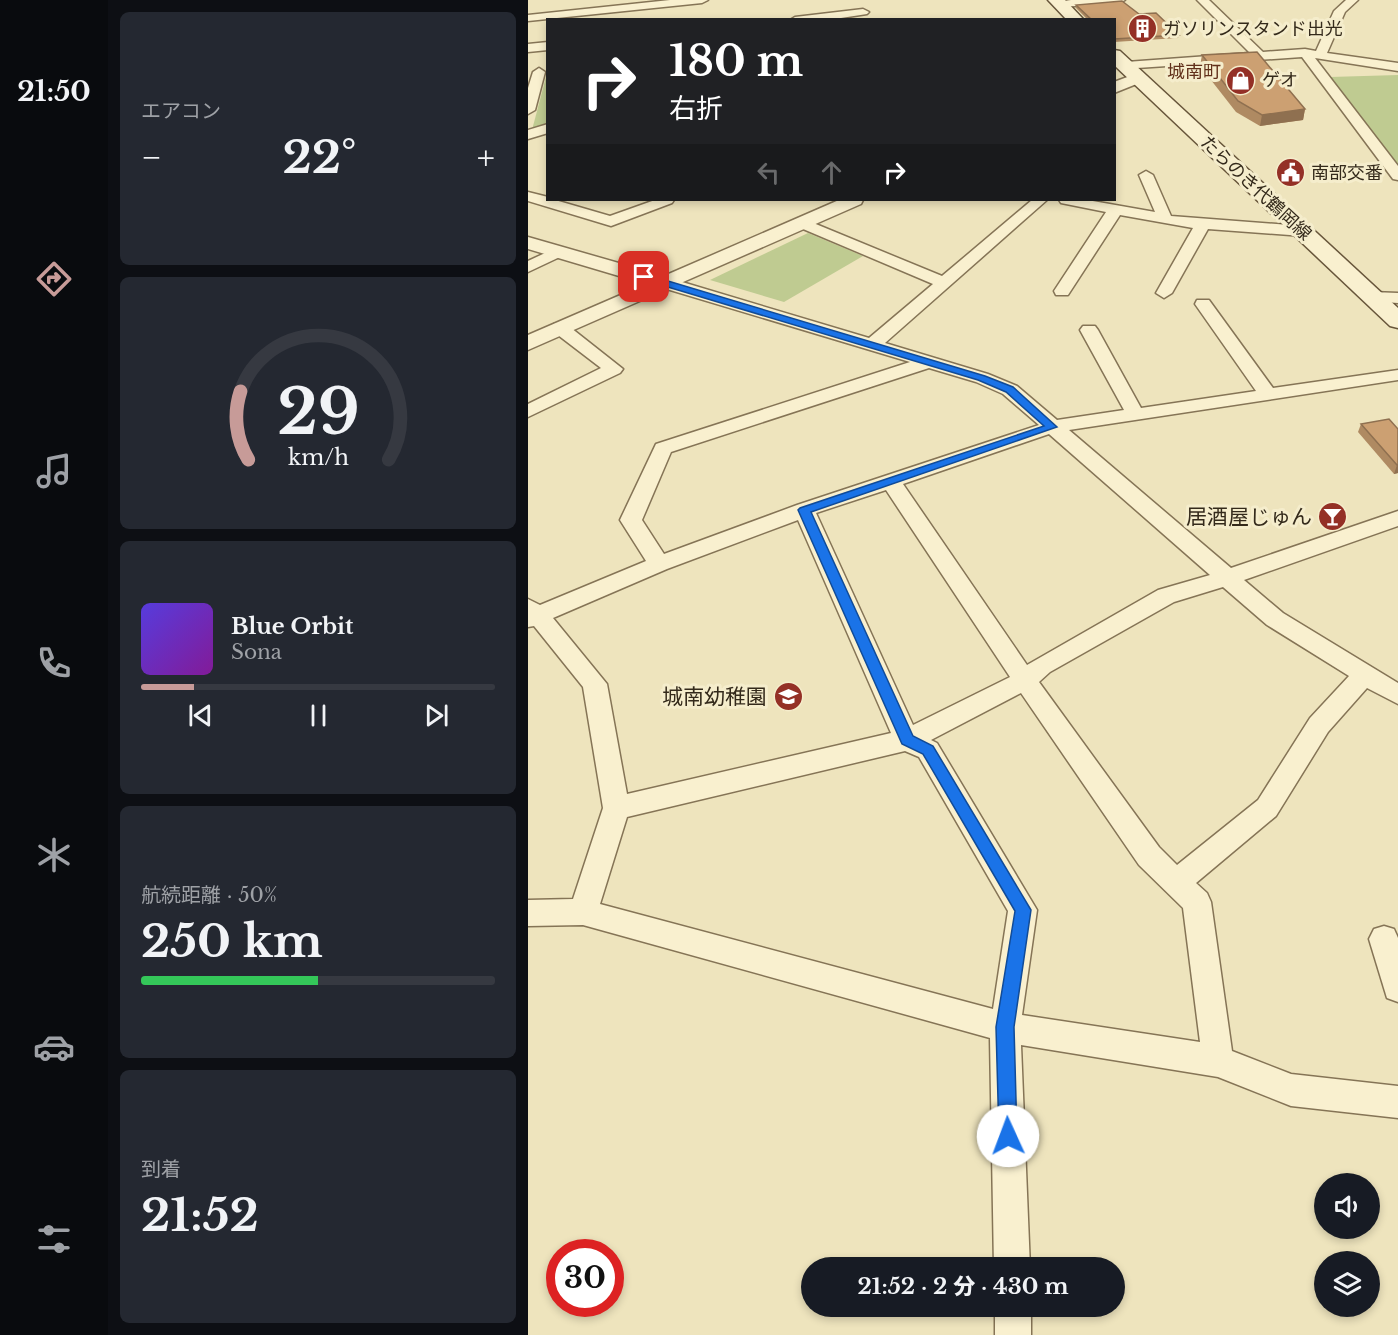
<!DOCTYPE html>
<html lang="ja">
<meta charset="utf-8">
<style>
:root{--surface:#171b24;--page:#242831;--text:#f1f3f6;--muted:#9ea1a6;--line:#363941;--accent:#c79b98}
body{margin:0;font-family:"Libre Baskerville","Noto Sans JP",serif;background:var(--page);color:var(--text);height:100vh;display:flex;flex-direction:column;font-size:22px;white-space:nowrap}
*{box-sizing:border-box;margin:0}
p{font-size:20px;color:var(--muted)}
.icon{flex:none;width:33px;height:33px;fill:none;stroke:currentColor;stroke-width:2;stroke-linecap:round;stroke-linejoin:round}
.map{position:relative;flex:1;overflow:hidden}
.panel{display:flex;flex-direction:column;gap:12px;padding:12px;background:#0d0f14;width:420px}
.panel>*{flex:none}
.banner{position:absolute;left:18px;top:18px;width:570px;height:183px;border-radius:0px;box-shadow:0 3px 9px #0003;background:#202124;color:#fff;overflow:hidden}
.controls{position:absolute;left:786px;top:1173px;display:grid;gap:12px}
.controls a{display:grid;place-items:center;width:66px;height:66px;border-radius:50%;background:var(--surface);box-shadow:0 3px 9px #0003;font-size:30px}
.speed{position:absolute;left:18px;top:1239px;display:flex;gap:12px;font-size:30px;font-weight:700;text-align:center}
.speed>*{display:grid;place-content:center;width:78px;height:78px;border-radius:50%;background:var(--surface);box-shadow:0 3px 9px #0003;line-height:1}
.speed .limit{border:9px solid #d22;background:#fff;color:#111}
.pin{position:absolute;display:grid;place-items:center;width:51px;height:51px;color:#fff;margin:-26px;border-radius:12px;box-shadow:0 3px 9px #0006}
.me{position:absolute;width:66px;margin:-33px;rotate:358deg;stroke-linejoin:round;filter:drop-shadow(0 0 4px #0008)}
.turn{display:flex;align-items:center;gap:21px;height:126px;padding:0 24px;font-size:27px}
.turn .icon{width:78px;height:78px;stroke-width:2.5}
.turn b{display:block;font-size:42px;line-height:51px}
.lanes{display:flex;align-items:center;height:57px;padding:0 24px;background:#0003;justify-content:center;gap:30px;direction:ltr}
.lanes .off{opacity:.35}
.big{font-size:45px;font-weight:800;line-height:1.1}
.panel .widget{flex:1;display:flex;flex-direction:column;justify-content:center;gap:9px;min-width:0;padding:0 21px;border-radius:9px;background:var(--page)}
.panel .dial{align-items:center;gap:0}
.dial svg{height:156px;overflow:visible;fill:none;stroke:var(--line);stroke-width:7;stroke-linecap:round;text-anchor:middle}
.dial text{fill:var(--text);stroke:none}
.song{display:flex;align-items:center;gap:18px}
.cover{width:72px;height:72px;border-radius:9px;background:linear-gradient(135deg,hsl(250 70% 55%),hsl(290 70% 35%))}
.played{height:6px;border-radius:3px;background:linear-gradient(90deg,var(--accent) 15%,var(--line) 15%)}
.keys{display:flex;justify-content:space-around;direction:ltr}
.heat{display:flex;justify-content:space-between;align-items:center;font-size:33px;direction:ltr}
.charge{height:9px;border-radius:4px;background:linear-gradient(90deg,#34c759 50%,var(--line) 0)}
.trip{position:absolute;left:273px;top:1257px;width:324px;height:60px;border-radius:30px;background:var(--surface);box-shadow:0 3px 9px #0003;font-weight:800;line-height:60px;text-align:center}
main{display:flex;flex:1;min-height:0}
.menu{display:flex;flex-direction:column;width:108px;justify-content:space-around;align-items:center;background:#090b0e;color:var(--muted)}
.menu .icon{width:42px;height:42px}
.menu .selected{color:var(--accent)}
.menu b{font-size:27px;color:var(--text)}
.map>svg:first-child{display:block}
</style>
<main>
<nav class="menu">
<b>21:50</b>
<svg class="icon selected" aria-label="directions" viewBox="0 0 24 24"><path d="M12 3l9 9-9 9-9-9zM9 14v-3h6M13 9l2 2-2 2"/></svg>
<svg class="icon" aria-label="music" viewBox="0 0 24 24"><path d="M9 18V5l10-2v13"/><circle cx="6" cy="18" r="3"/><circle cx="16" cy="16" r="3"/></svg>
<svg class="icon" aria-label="phone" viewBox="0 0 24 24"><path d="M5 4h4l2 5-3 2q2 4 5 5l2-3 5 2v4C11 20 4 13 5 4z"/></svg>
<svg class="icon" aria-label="climate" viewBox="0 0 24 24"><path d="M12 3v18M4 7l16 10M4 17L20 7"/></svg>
<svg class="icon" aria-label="car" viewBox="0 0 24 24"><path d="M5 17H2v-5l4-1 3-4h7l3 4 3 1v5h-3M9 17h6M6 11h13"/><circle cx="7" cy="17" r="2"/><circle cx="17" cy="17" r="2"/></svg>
<svg class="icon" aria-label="filters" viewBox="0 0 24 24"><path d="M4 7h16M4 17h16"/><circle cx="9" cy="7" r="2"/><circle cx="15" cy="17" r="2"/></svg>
</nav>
<section class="panel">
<div class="widget"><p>エアコン</p>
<div class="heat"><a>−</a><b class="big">22°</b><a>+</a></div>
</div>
<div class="widget dial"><svg viewBox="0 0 100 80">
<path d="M14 69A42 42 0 1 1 86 69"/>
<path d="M14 69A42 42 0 0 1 10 34" stroke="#c79b98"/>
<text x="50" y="56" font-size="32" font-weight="700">29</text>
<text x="50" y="72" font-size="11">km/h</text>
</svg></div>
<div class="widget">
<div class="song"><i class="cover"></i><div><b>Blue Orbit</b><p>Sona</p></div></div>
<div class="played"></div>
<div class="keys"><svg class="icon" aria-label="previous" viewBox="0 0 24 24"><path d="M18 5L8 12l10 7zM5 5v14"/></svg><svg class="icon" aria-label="pause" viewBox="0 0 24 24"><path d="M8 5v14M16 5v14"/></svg><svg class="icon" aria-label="next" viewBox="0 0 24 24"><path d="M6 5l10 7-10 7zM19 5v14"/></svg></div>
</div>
<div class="widget"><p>航続距離 · 50%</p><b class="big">250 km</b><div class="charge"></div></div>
<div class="widget"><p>到着</p><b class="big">21:52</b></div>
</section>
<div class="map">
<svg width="870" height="1335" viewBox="0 0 870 1335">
<rect width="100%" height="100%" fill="#eee4bd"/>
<g fill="#bfcb91">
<polygon points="870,75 870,165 802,77"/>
<polygon points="18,77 19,125 4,130"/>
<polygon points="280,233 335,256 256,302 182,280"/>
</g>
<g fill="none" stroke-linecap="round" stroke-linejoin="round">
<defs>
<g id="minor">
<polygon points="142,0 180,0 174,3 0,21 0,15"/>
<polygon points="543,0 597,0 591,3 533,7 527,4 529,2"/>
<polygon points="669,0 681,0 735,52 777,49 788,51 806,11 818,0 830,0 817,12 799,53 870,63 870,71 787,58 870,166 870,180 865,179 774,57 594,69 592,66 598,62 722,53"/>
<polygon points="335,9 341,12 339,14 300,20 262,20 267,17"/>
<polygon points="20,42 20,50 0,52 0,44"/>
<polygon points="11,68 17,72 7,110 0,114 0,88 5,72"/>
<polygon points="20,124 20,133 0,139 0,130"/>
<polygon points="618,171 625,175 643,216 775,226 783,231 775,236 680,229 644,293 636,298 628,293 665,228 592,215 540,295 528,295 526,291 578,212 533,203 531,200 559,200 627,212 611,175"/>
<polygon points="0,192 20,197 20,200 27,200 82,216 127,200 146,200 144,203 83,226 0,201"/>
<path d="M504 200H519L357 343 460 374 489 386 529 420 596 410 552 330 555 326H567L570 330 613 408 728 391 667 304 669 300H681L745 388 870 370V380L541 430 703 568 870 511V526L716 580 755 613 870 683V704L839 688 800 732 748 816 668 883 679 893 683 902 704 1051 763 1074 870 1086V1118L763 1106 690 1077 493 1045 502 1268H466L462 1038 55 925 0 926V900L45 899 75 808 55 687 6 626 0 627V599L12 605 118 561 92 520 128 444 382 362 132 287 130 283 132 279H144L341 338 405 284 268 226 265 223 268 220H278L414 276ZM401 368 448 382 475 394 511 425 269 505 136 554 114 520 143 452ZM521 434 682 575 630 590 499 665 375 484ZM358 490 482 677 385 725 288 513ZM270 520 363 733 99 794 79 684 25 618 139 569ZM695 587 739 625 821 676 782 718 730 800 649 865 631 847 511 682 522 672 646 602ZM493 693 611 865 655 908 672 1042 494 1015 509 910 409 743 403 740ZM377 751 391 757 480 911 465 1009 72 904 99 817Z"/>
<polygon points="30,247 38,252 36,255 0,272 0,261"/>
<polygon points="844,292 870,293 870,303 838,301 836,297 838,293"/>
<polygon points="32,323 38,324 95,369 92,373 0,417 0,404 73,368 26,332 23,328 26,324"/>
<polygon points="856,926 866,929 870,938 870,1002 859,998 841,939 846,929"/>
<rect x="467" y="1306" width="36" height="29"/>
</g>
<g id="tertiary">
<polygon points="610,73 616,75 618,78 616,81 586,93 586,82"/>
<polygon points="311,200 335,200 333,204 0,350 0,335 118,284 0,249 0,237 136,276"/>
</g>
<g id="secondary">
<polygon points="520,0 537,0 556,20 539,20"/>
<polygon points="586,50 592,51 870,308 870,328 862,326 586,65"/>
</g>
</defs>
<use href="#minor" stroke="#857456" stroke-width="3"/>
<use href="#tertiary" stroke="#857456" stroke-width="3"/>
<use href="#secondary" stroke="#67553a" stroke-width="3"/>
<use href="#minor" fill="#f9f0cf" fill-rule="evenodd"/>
<use href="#tertiary" fill="#f9f0cf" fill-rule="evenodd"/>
<use href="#secondary" fill="#f9f0cf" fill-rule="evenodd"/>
</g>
<g fill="#af8a62">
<polygon points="548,5 611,14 651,35 650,38 586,42 586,20 560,20 548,8"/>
<polygon points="674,55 777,109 775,120 732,126 708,112 672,66"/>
<polygon points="833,424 870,429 870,473 866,474 830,432"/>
</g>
<g fill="#8f7050">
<polygon points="777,109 775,120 732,126 734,115"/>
<polygon points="869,465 870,465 870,473 866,474"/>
</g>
<g fill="#cca072" stroke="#8f7050" stroke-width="1.5">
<polygon points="594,1 611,14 628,13 651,35 586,39 586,20 564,20 548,5"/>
<polygon points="729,52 777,109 734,115 710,101 674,55"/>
<polygon points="861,419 870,429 870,465 869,465 833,424"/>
</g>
<polygon fill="#1a73e8" stroke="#114b97" stroke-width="1.5" points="113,275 120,275 457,376 485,387 529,427 283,512 385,736 405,746 503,910 486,1027 489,1136 487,1143 480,1146 473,1143 471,1136 468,1027 487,911 395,754 374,744 270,510 272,508 516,426 478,392 450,380 113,279"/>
<defs>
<symbol id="building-disc" viewBox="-11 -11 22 22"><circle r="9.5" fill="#943026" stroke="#f5edcc"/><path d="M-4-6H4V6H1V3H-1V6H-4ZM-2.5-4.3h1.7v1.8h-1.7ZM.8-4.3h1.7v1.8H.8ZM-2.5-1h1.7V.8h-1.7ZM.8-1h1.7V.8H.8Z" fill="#fff"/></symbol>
<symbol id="shop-disc" viewBox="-11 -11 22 22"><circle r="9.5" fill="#943026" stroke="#f5edcc"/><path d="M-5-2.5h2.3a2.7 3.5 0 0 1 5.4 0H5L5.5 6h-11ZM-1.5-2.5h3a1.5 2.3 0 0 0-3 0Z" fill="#fff"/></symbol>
<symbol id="civic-disc" viewBox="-11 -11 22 22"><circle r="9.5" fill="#943026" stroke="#f5edcc"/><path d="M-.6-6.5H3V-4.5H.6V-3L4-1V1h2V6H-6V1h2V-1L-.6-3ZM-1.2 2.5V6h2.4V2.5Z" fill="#fff"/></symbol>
<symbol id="bar-disc" viewBox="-11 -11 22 22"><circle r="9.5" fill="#943026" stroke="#f5edcc"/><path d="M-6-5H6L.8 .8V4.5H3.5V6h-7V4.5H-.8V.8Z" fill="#fff"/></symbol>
<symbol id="school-disc" viewBox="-11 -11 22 22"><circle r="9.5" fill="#943026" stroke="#f5edcc"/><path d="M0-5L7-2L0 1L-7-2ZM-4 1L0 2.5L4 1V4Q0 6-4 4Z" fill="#fff"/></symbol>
</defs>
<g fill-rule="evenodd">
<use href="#building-disc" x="598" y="12" width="33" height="33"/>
<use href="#shop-disc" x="696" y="64" width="33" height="33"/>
<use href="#civic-disc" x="746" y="156" width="33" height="33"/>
<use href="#bar-disc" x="788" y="500" width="33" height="33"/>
<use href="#school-disc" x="244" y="680" width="33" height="33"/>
</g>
<g text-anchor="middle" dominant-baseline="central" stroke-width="6" stroke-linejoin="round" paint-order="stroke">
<g font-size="18" fill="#342a1b" stroke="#f5edcc" text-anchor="start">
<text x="635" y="29">ガソリンスタンド出光</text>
<text x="734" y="80">ゲオ</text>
<text x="783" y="173">南部交番</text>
</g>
<g font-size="18" fill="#61301a" stroke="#f5edcc">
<text x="666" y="72">城南町</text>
</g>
<g font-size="18" fill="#342a1b" stroke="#f5edcc">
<text transform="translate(728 188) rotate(43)">たらのき代鶴岡線</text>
</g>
<g font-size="21" fill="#342a1b" stroke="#f5edcc" text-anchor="end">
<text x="784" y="517">居酒屋じゅん</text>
<text x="239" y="697">城南幼稚園</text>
</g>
</g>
</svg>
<div class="controls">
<a><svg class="icon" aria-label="sound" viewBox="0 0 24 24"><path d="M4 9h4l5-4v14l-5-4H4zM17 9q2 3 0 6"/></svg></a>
<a><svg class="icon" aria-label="layers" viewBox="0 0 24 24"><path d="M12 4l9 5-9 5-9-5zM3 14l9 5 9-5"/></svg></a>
</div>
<div class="speed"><div class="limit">30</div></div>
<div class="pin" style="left:116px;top:277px;background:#d93025"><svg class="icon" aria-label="arrive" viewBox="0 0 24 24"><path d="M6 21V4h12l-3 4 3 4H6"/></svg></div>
<svg class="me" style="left:480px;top:1136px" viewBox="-20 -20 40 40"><circle r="19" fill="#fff"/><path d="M0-13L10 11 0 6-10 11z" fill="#1a73e8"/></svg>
<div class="trip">21:52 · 2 分 · 430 m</div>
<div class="banner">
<div class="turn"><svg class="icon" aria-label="right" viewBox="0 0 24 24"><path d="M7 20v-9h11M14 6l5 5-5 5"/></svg><div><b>180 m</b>右折</div></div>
<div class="lanes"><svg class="icon off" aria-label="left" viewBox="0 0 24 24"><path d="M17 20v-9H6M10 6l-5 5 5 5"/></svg><svg class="icon off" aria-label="ahead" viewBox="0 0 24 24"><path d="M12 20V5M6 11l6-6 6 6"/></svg><svg class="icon" aria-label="right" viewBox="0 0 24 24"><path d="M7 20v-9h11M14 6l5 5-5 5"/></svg></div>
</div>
</div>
</main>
